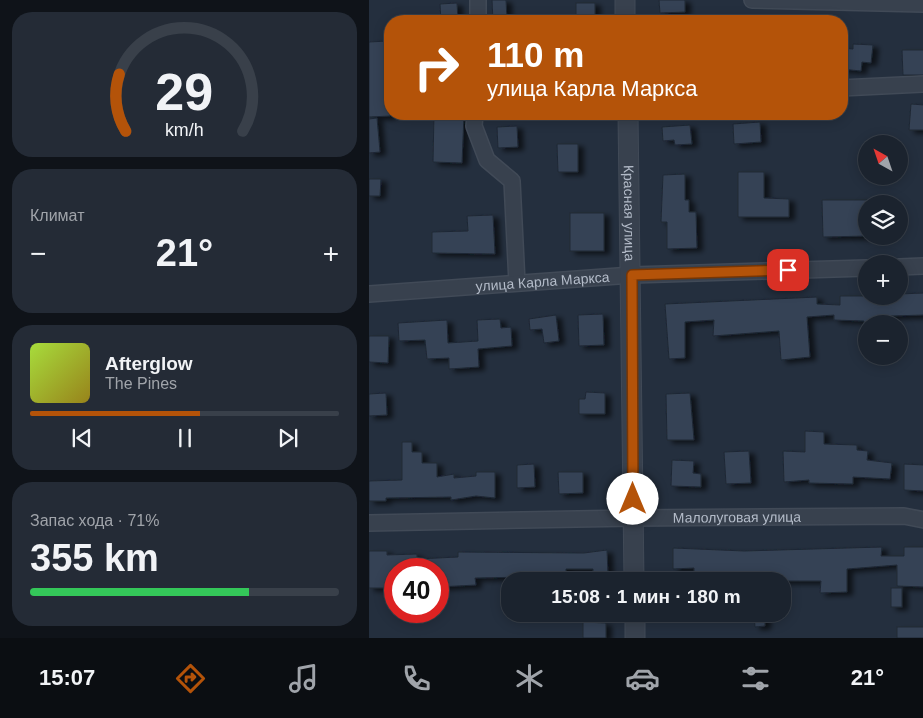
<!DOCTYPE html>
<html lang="ru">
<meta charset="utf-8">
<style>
:root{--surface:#1b232e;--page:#242b36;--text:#f1f3f6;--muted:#a0a4aa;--line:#39404a;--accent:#b45309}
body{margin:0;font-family:Arial,sans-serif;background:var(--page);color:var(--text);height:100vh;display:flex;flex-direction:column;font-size:19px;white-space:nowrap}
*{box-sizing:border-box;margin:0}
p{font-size:16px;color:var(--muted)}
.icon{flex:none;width:28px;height:28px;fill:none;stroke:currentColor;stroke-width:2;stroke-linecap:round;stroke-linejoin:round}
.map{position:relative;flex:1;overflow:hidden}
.sheet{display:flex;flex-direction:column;gap:12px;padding:12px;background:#0f1319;width:369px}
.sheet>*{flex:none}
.guide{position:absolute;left:15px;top:15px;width:464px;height:105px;border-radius:20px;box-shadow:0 2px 12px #0003,0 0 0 1px var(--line);background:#b45309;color:#fff;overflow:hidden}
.needle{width:32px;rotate:320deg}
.fabs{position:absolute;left:489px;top:135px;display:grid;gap:10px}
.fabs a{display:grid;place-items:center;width:50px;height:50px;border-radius:50%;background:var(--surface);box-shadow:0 2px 12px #0003,0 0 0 1px var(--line);font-size:25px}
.speed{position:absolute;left:15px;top:558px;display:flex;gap:10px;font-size:25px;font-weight:700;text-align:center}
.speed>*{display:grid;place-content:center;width:65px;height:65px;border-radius:50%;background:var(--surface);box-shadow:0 2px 12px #0003,0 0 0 1px var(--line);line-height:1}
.speed .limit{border:8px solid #d22;background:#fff;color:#111}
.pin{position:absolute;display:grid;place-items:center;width:42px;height:42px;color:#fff;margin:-21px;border-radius:10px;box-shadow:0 2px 8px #0006}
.me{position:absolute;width:55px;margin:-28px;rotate:0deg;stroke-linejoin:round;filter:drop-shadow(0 0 4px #0008)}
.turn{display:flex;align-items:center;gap:18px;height:105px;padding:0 20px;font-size:22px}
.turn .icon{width:65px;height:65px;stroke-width:2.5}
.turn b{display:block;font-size:35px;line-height:42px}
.big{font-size:38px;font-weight:800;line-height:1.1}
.sheet .tile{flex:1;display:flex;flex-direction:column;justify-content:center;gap:8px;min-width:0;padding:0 18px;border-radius:20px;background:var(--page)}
.sheet .dial{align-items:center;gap:0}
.dial svg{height:130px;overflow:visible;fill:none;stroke:var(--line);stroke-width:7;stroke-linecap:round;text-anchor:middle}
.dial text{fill:var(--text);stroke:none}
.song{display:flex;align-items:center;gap:15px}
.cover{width:60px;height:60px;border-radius:8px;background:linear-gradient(135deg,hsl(80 70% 55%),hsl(50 70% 35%))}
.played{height:5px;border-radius:2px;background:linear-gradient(90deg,var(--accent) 55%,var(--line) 55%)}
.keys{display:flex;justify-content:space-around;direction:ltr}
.heat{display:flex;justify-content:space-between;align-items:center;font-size:28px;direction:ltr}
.charge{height:8px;border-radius:4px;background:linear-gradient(90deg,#34c759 71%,var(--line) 0)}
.trip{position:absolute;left:132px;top:572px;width:290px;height:50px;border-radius:20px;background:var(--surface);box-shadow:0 2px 12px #0003,0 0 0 1px var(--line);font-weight:800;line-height:50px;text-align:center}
.tabs{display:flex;height:80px;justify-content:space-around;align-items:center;background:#0b0e12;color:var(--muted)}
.tabs .icon{width:35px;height:35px}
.tabs .current{color:var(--accent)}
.tabs b{font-size:22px;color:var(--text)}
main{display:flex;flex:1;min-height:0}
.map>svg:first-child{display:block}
</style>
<main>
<section class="sheet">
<div class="tile dial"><svg viewBox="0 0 100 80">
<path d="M14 69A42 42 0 1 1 86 69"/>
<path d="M14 69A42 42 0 0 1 10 34" stroke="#b45309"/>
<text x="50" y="56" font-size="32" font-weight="700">29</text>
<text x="50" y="72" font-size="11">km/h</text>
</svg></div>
<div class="tile"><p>Климат</p>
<div class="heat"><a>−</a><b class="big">21°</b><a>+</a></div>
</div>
<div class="tile">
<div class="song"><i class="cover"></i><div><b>Afterglow</b><p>The Pines</p></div></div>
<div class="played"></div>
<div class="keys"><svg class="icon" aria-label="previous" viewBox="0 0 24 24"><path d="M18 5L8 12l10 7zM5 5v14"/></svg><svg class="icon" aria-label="pause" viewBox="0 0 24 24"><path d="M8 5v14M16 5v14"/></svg><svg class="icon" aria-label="next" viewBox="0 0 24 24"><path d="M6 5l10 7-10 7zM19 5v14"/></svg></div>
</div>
<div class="tile"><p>Запас хода · 71%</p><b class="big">355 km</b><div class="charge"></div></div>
</section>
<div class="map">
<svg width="555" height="638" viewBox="0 0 555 638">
<defs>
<filter id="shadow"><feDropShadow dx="5.5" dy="3" stdDeviation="2.5" flood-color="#0009"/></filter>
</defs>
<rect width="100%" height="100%" fill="#242f3e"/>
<g fill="#364354" stroke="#1f2835" filter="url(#shadow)">
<polygon points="123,0 137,0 138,21 124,21"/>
<polygon points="290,0 316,0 316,12 291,13"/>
<polygon points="88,3 89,21 72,21 71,4"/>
<rect x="207" y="3" width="19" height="18"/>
<polygon points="19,41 21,116 0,117 0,42"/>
<polygon points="484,44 504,45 502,63 493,62 492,71 472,69 472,48 484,49"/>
<polygon points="533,50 555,50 555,75 534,75"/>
<polygon points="542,104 555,105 555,130 540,130"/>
<polygon points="65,114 95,114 93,163 64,162"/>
<polygon points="8,118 11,152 0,153 0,119"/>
<polygon points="391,122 392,142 365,144 364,124"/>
<polygon points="321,125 323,144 306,145 305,140 294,141 293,127"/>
<polygon points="148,126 149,147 129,148 128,127"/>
<polygon points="188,144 209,144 209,172 189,172"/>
<polygon points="369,172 395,172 395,198 420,199 420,217 369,217"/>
<polygon points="316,174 316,200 320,200 320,212 327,212 328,248 298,249 298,222 292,222 294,175"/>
<polygon points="0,179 12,179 11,196 0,196"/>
<polygon points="453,200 498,200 498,236 454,237"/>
<rect x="201" y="213" width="34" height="38"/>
<polygon points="124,215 126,254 63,253 63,232 99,231 98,216"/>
<polygon points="555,293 555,315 522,316 522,322 495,323 495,321 465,320 465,315 438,317 441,357 412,360 410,331 344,336 345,320 316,322 316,358 300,359 296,304 448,297 448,304 471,305 471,296 530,296 530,294"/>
<polygon points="234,314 235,345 210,346 209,315"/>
<polygon points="187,315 190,341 175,343 173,329 161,330 160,319"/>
<polygon points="131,319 132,328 142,327 143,346 109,349 110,367 80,369 80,358 58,359 56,340 30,341 29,323 78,320 79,343 109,341 108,320"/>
<polygon points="0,336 20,336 19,363 0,362"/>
<polygon points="217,392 236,393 236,414 210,414 210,399 216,399"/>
<polygon points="17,393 18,415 0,416 0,394"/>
<polygon points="321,393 325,440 298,440 297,394"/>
<polygon points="436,431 455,432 455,444 488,445 488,450 499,451 498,460 523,463 521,479 484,477 484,484 440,483 440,480 415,482 414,451 436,452"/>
<polygon points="33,442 43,442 43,452 53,452 53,463 68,463 68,477 85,474 85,478 107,476 107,472 126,472 126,498 107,496 82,500 82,497 17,498 17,501 0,501 0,481 33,480"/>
<polygon points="380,451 382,483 357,484 355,452"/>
<polygon points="303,460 325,461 324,473 332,474 332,487 302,486"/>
<polygon points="165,464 166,487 148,488 148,465"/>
<polygon points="535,464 555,465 555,491 535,490"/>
<polygon points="189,472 214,472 214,493 190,494"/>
<polygon points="513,547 512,556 535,556 535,547 555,547 555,587 528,586 528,565 478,569 478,592 451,593 452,581 372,581 372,573 325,572 325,568 304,569 304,548 375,551"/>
<polygon points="238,550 239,575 224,575 224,569 197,569 197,581 161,581 161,577 106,578 107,585 69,587 69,569 26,569 26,580 17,581 17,588 0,588 0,551 18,551 18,555 48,554 48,559 89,557 89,552 215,553"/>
<rect x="522" y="588" width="11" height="19"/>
<polygon points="385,614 396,614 396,626 386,627"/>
<polygon points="214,622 237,623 237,638 214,638"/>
<rect x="528" y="627" width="27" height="11"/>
</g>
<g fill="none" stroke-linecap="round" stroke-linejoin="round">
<defs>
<g id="minor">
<polyline points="109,0 109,21"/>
<polyline points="383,0 555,4"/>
<polyline points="472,88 555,84"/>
<polyline points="106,114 105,126 118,160 143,181 148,283"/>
<polyline points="530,267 555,266"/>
<path id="s1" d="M0 294 263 275 498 268"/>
<path id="s2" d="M0 523 264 518 535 516 555 520"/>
</g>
<g id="tertiary">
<polyline points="256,0 256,21"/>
<path id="s3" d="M259 114 265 581"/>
<polyline points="266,614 266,638"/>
</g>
</defs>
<use href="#minor" stroke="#414a57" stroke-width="18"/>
<use href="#tertiary" stroke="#414a57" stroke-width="21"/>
<use href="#minor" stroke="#38414e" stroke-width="15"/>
<use href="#tertiary" stroke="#38414e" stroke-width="19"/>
</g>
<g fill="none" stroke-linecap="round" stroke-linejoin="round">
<defs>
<polyline id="route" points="264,499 263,275 419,270"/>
</defs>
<use href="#route" stroke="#753606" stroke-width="12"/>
<use href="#route" stroke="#b45309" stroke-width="9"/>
</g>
<g text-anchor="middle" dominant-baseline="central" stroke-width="5" stroke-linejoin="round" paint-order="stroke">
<g font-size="14" fill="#b4bcc9" stroke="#1d2633">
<text stroke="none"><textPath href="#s3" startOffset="99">Красная улица</textPath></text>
<text stroke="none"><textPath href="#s1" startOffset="174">улица Карла Маркса</textPath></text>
<text stroke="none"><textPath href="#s2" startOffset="368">Малолуговая улица</textPath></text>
</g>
</g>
</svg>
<div class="fabs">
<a><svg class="needle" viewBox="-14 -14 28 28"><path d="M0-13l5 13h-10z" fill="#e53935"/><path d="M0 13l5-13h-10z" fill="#a0a4aa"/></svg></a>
<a><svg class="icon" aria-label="layers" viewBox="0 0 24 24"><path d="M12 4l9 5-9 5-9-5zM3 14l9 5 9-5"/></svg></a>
<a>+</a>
<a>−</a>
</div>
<div class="speed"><div class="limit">40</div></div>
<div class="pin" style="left:419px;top:270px;background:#d93025"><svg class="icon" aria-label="arrive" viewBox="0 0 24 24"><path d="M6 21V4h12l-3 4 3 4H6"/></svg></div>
<svg class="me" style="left:264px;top:499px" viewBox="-20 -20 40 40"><circle r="19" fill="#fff"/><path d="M0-13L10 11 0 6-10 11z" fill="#b45309"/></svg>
<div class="trip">15:08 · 1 мин · 180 m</div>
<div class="guide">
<div class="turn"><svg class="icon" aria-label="right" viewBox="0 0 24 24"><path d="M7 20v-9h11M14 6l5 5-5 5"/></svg><div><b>110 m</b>улица Карла Маркса</div></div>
</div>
</div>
</main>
<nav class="tabs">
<b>15:07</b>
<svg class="icon current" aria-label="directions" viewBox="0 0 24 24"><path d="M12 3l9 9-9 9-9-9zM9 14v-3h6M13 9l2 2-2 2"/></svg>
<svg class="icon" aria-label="music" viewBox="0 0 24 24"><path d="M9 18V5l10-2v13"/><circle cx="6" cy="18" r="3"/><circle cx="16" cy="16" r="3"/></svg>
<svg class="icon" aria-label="phone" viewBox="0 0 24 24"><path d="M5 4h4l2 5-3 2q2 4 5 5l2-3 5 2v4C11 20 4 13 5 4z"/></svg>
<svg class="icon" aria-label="climate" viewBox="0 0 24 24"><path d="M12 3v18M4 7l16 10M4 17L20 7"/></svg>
<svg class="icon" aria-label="car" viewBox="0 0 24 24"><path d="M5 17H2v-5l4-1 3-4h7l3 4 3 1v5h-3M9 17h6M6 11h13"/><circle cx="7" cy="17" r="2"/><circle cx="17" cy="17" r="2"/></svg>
<svg class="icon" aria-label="filters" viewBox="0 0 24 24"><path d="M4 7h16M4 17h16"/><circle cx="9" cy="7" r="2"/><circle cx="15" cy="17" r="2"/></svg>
<b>21°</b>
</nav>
